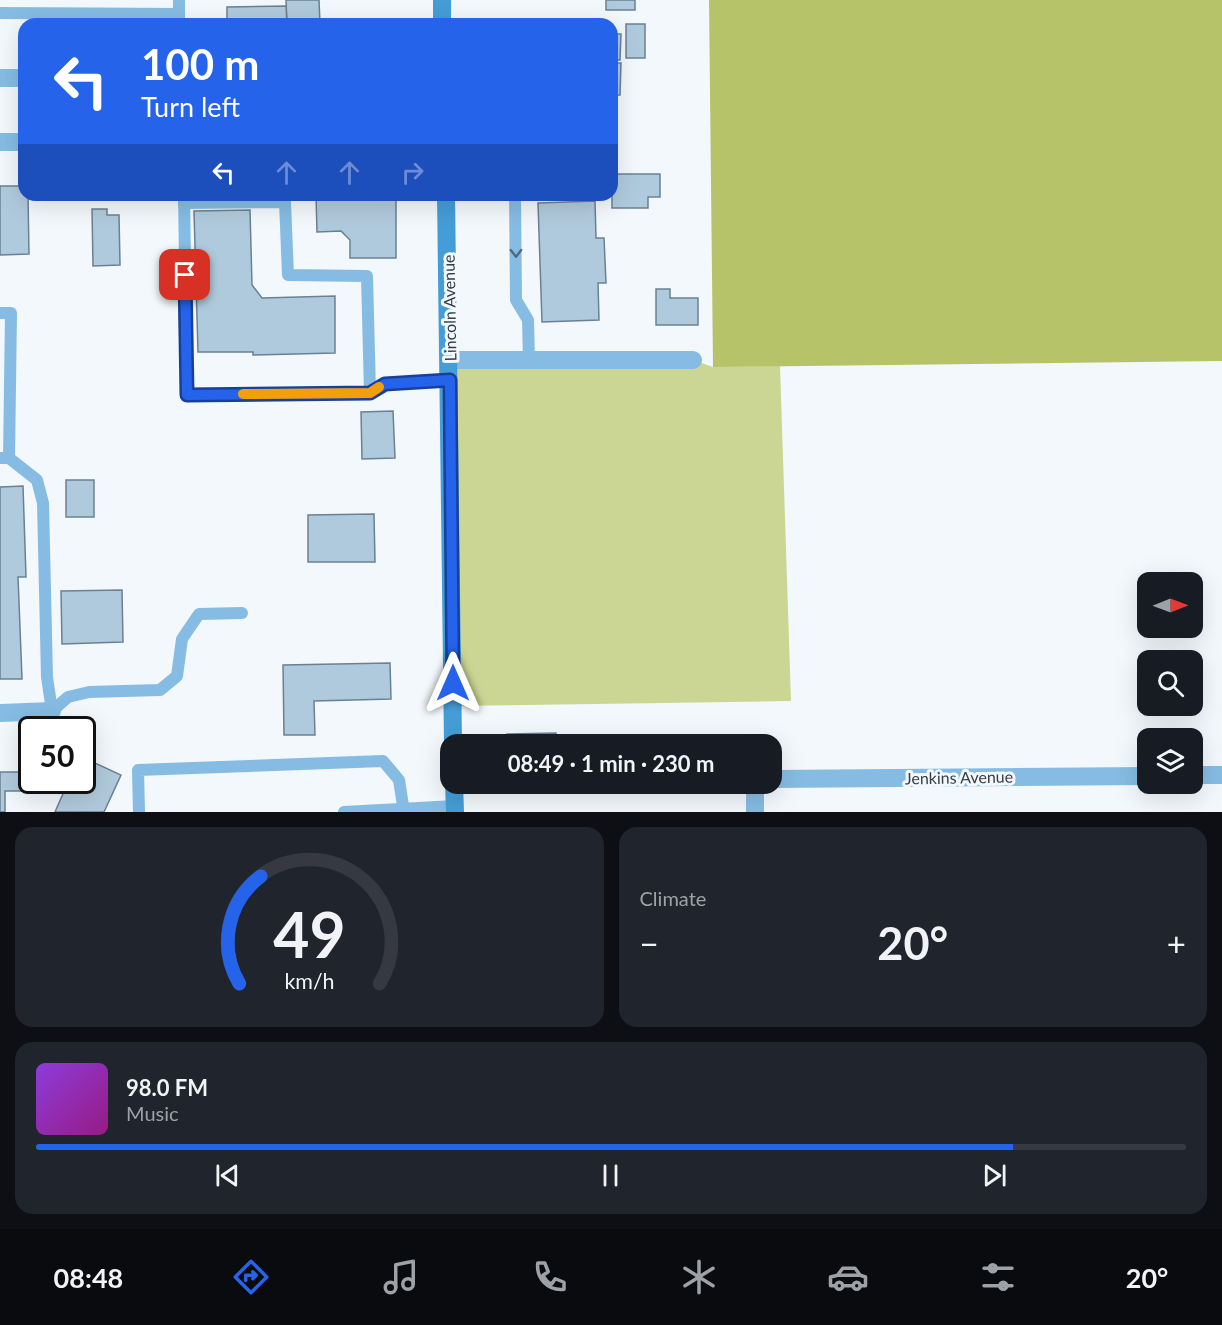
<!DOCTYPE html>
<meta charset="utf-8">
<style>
:root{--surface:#171b24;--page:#20242c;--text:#f1f3f6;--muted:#9ea1a6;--line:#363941;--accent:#2563eb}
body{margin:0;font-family:Lato,sans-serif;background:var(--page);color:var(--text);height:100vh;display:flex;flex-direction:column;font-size:22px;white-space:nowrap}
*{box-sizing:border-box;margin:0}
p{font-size:20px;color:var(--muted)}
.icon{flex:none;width:33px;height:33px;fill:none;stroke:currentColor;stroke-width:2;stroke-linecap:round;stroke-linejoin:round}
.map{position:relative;height:812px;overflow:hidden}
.details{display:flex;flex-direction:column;gap:15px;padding:15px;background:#0d0f14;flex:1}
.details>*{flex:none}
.top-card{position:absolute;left:18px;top:18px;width:600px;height:183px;border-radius:18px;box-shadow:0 6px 24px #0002;background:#2563eb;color:#fff;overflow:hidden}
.needle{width:39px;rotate:89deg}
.controls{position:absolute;left:1137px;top:572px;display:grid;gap:12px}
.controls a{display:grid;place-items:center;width:66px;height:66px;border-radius:12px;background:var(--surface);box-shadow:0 6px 24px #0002;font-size:30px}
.speed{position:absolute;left:18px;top:716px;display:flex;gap:12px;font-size:30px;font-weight:700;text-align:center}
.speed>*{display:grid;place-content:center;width:78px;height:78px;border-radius:50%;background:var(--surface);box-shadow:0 6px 24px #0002;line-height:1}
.speed .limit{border:3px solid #111;border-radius:9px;background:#fff;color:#111}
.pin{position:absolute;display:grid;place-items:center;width:51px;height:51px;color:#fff;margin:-26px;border-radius:12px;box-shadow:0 3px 9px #0006}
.me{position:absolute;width:66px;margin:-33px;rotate:0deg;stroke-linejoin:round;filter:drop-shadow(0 0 4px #0008)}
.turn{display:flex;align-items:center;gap:21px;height:126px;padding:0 24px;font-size:27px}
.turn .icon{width:78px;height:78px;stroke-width:2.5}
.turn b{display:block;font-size:42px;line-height:51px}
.lanes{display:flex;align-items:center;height:57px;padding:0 24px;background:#0003;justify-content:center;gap:30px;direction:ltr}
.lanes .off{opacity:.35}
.big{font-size:45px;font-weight:700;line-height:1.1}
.details .tile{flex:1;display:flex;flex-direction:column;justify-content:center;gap:9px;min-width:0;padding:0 21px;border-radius:18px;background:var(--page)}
.details .dial{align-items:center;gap:0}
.dial svg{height:156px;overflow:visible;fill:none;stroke:var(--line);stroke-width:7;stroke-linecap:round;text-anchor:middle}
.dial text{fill:var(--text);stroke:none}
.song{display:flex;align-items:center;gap:18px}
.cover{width:72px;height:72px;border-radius:9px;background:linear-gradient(135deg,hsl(270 70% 55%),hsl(310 70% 35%))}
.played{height:6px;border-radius:3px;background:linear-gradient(90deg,var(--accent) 85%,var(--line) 85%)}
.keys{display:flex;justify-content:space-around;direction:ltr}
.heat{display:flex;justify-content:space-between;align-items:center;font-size:33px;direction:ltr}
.details .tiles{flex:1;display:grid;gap:15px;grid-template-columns:1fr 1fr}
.tile:last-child{grid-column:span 2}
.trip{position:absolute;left:440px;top:734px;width:342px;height:60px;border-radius:18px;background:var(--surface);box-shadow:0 6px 24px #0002;font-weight:700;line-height:60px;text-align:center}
.tab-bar{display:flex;height:96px;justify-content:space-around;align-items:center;background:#090b0e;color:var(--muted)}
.tab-bar .icon{width:42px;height:42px}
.tab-bar .current{color:var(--accent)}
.tab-bar b{font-size:27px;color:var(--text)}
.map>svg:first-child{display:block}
</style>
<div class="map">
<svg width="1222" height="812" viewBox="0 0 1222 812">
<rect width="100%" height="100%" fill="#f3f8fc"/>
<polygon fill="#cbd694" points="450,360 693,360 713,367 780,366 791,701 453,706"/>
<polygon fill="#b7c368" points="709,0 1222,0 1222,361 713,367"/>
<g fill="#b0cadd" stroke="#6a8193" stroke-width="1.5">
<polygon points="286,0 319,0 320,24 287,24"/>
<rect x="606" y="0" width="29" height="10"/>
<polygon points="286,6 287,24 227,24 227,7"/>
<polygon points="393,19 393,24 320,24 320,20"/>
<rect x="626" y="24" width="19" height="34"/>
<polygon points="612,34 621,34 620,60 612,60"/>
<polygon points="612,63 621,63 620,95 612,95"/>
<polygon points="612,174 660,174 660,197 648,197 648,208 612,208"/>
<polygon points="0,186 24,186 24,195 28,195 29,254 0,255"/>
<polygon points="316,195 387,195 396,200 396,258 350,258 350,240 341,231 317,232"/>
<polygon points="595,201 596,238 604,238 606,283 598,283 599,320 542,322 538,203"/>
<polygon points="92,209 107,209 107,215 119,215 120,265 93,266"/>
<polygon points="250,210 252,285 262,298 335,296 335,353 253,355 253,352 198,352 194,211"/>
<polygon points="656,289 670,289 670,298 698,298 698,325 656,325"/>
<polygon points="393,411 395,458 362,459 361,412"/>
<rect x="66" y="480" width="28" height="37"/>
<polygon points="23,486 26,577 18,577 22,679 0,679 0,487"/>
<polygon points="374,514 375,562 308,562 308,515"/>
<polygon points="122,590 123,642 62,644 61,591"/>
<polygon points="390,663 391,699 314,701 315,735 284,735 283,665"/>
<polygon points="556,733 557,744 508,744 507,734"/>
<polygon points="27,744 32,745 32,769 27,769"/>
<polygon points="82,757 121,775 104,812 55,812 69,780 82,780"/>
<polygon points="0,772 22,772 22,791 5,791 5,812 0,812"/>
</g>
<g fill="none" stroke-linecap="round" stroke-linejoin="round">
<g stroke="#86bce3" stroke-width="12">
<polyline points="179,0 179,24"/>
<polyline points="0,13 179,14"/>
<polyline points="184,195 187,395 370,393 385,384 450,380"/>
<polyline points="515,195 516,300 528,320 529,360"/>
<polyline points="184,203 285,202 288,275 367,276 370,393"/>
<polyline points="0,313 11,313 9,458 0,458"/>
<polyline points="9,458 37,480 43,503 47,677 52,711"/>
<polyline points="52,711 68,697 89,692 160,690 177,676 182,639 199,614 242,613"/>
<polyline points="139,812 138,770 383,761 399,780 404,812"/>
<polyline points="344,812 455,806"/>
</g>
<g stroke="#86bce3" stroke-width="18">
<polyline points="0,78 24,78"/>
<polyline points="0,142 24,142"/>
<polyline points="450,360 693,360"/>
<polyline points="0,713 52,711"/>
<polyline points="1192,775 1222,775"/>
<polyline points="771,779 1148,776"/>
<polyline points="755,812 755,783"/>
</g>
<g stroke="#459dd7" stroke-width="18">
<polyline points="442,0 442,24"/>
<polyline points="446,195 453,744"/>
<polyline points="454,783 455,812"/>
</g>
</g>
<defs><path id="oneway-chevron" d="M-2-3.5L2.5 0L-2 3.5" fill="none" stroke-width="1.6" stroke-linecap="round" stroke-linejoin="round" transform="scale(1.5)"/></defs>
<use stroke="#50697c" href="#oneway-chevron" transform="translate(516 253) rotate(89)"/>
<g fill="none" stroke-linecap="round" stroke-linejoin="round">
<defs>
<polyline id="route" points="185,275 187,395 370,393 385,384 450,380 453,683"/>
</defs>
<use href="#route" stroke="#184099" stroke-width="15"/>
<use href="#route" stroke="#2563eb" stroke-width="10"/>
<polyline stroke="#f59e0b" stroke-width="10" points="243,394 370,393 379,387"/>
</g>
<g text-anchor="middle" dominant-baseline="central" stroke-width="6" stroke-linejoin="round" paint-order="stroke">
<g font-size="16" fill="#333d45" stroke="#f3f8fc">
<text transform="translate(449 308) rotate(-91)">Lincoln Avenue</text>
<text transform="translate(959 777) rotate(-1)">Jenkins Avenue</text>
</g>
</g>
</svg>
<div class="controls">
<a><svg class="needle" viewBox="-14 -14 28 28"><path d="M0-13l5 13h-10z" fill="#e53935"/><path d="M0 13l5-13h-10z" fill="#9ea1a6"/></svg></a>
<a><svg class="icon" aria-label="search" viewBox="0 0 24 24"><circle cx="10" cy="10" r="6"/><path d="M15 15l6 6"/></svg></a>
<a><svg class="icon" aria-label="layers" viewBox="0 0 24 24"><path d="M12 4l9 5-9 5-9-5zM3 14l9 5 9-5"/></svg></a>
</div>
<div class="speed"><div class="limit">50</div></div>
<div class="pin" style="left:185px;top:275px;background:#d93025"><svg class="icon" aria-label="arrive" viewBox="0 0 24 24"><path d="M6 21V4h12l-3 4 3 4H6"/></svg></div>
<svg class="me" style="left:453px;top:683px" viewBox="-20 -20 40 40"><path d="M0-17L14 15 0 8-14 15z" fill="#2563eb" stroke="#fff" stroke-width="4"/></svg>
<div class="trip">08:49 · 1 min · 230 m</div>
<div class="top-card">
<div class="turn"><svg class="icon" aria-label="left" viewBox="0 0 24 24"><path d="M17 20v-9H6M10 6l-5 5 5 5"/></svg><div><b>100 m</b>Turn left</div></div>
<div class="lanes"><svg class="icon" aria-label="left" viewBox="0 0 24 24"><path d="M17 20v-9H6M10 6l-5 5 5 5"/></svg><svg class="icon off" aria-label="ahead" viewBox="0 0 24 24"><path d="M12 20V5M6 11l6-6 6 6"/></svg><svg class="icon off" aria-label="ahead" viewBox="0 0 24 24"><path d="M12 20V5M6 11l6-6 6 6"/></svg><svg class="icon off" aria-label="right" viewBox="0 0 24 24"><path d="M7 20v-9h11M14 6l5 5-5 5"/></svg></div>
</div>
</div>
<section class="details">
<div class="tiles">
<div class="tile dial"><svg viewBox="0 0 100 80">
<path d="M14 69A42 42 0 1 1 86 69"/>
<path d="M14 69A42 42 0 0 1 25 14" stroke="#2563eb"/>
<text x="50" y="56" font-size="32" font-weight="700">49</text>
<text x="50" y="72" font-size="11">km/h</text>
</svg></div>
<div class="tile"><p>Climate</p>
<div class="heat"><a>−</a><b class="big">20°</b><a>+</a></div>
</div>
<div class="tile">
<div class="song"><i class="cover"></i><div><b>98.0 FM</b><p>Music</p></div></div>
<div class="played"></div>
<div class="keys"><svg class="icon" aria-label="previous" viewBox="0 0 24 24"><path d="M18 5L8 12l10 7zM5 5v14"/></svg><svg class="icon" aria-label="pause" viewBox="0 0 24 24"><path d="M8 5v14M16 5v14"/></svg><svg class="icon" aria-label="next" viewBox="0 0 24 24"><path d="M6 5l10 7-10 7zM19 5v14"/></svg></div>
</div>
</div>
</section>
<nav class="tab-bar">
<b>08:48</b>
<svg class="icon current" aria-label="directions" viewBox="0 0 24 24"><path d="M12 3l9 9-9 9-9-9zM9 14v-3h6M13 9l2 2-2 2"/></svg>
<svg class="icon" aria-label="music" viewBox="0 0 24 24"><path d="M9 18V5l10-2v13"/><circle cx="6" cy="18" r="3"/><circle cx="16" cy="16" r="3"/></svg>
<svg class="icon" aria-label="phone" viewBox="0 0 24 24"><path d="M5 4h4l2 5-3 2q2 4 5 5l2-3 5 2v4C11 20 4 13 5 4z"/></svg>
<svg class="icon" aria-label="climate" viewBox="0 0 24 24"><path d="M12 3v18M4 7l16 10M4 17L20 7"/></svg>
<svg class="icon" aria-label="car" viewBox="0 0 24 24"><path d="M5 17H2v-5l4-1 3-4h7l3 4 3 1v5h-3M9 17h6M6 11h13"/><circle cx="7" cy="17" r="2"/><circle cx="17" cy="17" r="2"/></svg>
<svg class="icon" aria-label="filters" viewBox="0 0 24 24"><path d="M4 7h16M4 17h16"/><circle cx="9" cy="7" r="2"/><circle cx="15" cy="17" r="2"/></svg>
<b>20°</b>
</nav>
